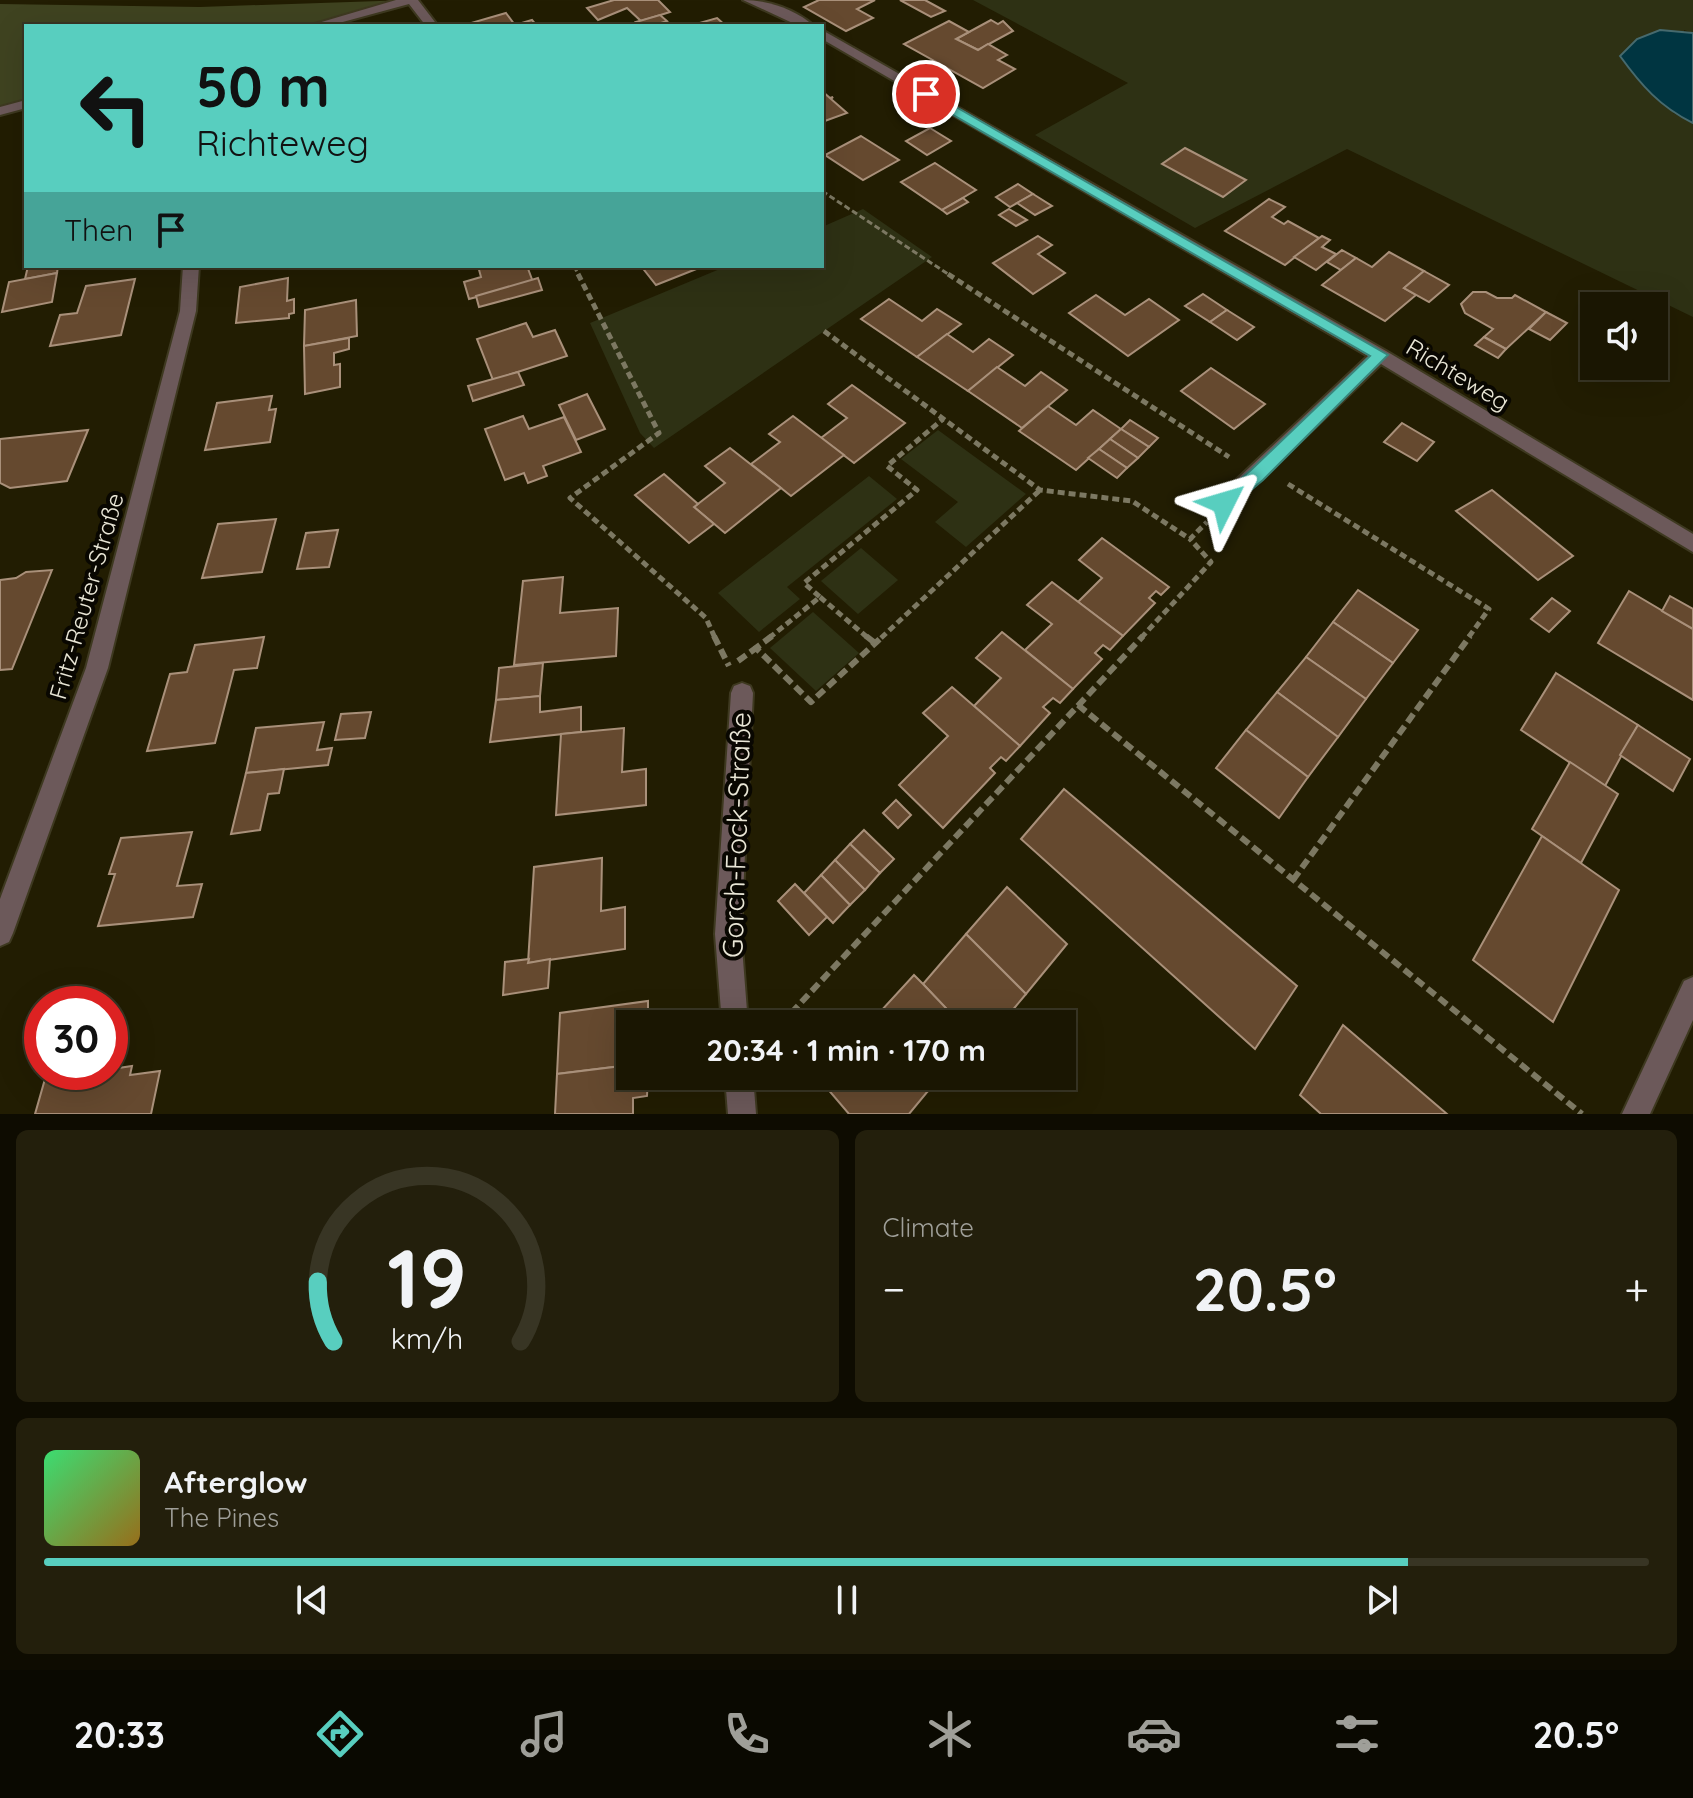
<!DOCTYPE html>
<meta charset="utf-8">
<style>
:root{--surface:#1a1602;--page:#231f0c;--text:#f1f3f6;--muted:#9f9f99;--line:#383524;--accent:#58cebf}
body{margin:0;font-family:Quicksand,sans-serif;background:var(--page);color:var(--text);height:100vh;display:flex;flex-direction:column;font-size:30px;white-space:nowrap}
*{box-sizing:border-box;margin:0}
p{font-size:26px;color:var(--muted)}
.icon{flex:none;width:44px;height:44px;fill:none;stroke:currentColor;stroke-width:2;stroke-linecap:round;stroke-linejoin:round}
.map{position:relative;height:1114px;overflow:hidden}
.sheet{display:flex;flex-direction:column;gap:16px;padding:16px;background:#0e0c01;flex:1}
.sheet>*{flex:none}
.top-card{position:absolute;left:24px;top:24px;width:800px;height:244px;border-radius:0px;box-shadow:0 8px 32px #0002,0 0 0 2px var(--line);background:#58cebf;color:#111;overflow:hidden}
.tools{position:absolute;left:1580px;top:292px;display:grid;gap:16px}
.tools a{display:grid;place-items:center;width:88px;height:88px;border-radius:0px;background:var(--surface);box-shadow:0 8px 32px #0002,0 0 0 2px var(--line);font-size:40px}
.speed{position:absolute;left:24px;top:986px;display:flex;gap:16px;font-size:40px;font-weight:700;text-align:center}
.speed>*{display:grid;place-content:center;width:104px;height:104px;border-radius:50%;background:var(--surface);box-shadow:0 8px 32px #0002,0 0 0 2px var(--line);line-height:1}
.speed .limit{border:12px solid #d22;background:#fff;color:#111}
.pin{position:absolute;display:grid;place-items:center;width:68px;height:68px;color:#fff;margin:-34px;border:4px solid #fff;border-radius:50%;box-shadow:0 2px 8px #0007}
.me{position:absolute;width:88px;margin:-44px;rotate:50deg;stroke-linejoin:round;filter:drop-shadow(0 0 6px #0008)}
.turn{display:flex;align-items:center;gap:28px;height:168px;padding:0 40px;font-size:36px}
.turn .icon{width:104px;height:104px;stroke-width:2.5}
.turn b{display:block;font-size:56px;line-height:68px}
.then{display:flex;align-items:center;height:76px;padding:0 40px;background:#0003;gap:16px;font-size:30px}
.big{font-size:60px;font-weight:700;line-height:1.1}
.sheet .widget{flex:1;display:flex;flex-direction:column;justify-content:center;gap:12px;min-width:0;padding:0 28px;border-radius:12px;background:var(--page)}
.sheet .dial{align-items:center;gap:0}
.dial svg{height:208px;overflow:visible;fill:none;stroke:var(--line);stroke-width:7;stroke-linecap:round;text-anchor:middle}
.dial text{fill:var(--text);stroke:none}
.song{display:flex;align-items:center;gap:24px}
.cover{width:96px;height:96px;border-radius:12px;background:linear-gradient(135deg,hsl(140 70% 55%),hsl(40 70% 35%))}
.played{height:8px;border-radius:4px;background:linear-gradient(90deg,var(--accent) 85%,var(--line) 85%)}
.keys{display:flex;justify-content:space-around;direction:ltr}
.heat{display:flex;justify-content:space-between;align-items:center;font-size:44px;direction:ltr}
.sheet .tiles{flex:1;display:grid;gap:16px;grid-template-columns:1fr 1fr}
.widget:last-child{grid-column:span 2}
.trip{position:absolute;left:616px;top:1010px;width:460px;height:80px;border-radius:0px;background:var(--surface);box-shadow:0 8px 32px #0002,0 0 0 2px var(--line);font-weight:700;line-height:80px;text-align:center}
.menu{display:flex;height:128px;justify-content:space-around;align-items:center;background:#0a0901;color:var(--muted)}
.menu .icon{width:56px;height:56px}
.menu .active{color:var(--accent)}
.menu b{font-size:36px;color:var(--text)}
.map>svg:first-child{display:block}
</style>
<div class="map">
<svg width="1693" height="1114" viewBox="0 0 1693 1114">
<rect width="100%" height="100%" fill="#221d02"/>
<g fill="#2e3114">
<polygon points="973,0 1693,0 1693,33 1684,30 1673,113 1693,123 1693,317 1347,149 1195,228 1035,135 1128,83"/>
<polygon points="863,209 932,257 654,448 640,433 590,323 727,266 822,266 822,227"/>
<polygon points="938,430 1026,494 966,547 935,522 958,502 901,459"/>
<polygon points="869,476 897,499 787,587 800,599 759,632 718,593"/>
<polygon points="861,548 898,580 858,614 821,581"/>
<polygon points="813,612 859,653 816,691 770,648"/>
</g>
<polygon fill="#3f4320" points="409,0 310,26 26,26 26,100 0,107 0,4 200,7"/>
<path fill="#003541" stroke="#466a6e" stroke-width="2" d="M1660 30 1693 33V123C1660 107 1641 85 1620 56L1637 39Z"/>
<g fill="#65492f" stroke="#a9907a" stroke-width="2">
<polygon points="614,0 658,0 670,12 641,21 627,8 598,20 587,8"/>
<polygon points="819,0 875,0 857,9 873,18 846,31 804,7"/>
<polygon points="900,0 925,0 945,11 931,17"/>
<polygon points="506,13 515,25 532,20 537,26 473,26 471,23"/>
<polygon points="660,15 667,21 652,26 641,26 636,22"/>
<polygon points="717,18 726,26 689,26"/>
<polygon points="991,20 998,24 1003,21 1013,31 978,50 956,39"/>
<polygon points="949,21 969,32 956,39 978,50 988,44 1007,55 998,60 1015,69 983,88 904,44"/>
<polygon points="822,91 830,98 833,97 831,99 847,113 822,122"/>
<polygon points="930,128 951,141 927,155 906,141"/>
<polygon points="861,136 899,160 863,180 825,155"/>
<polygon points="1185,148 1246,180 1223,197 1162,164"/>
<polygon points="935,163 976,190 942,210 901,182"/>
<polygon points="1018,184 1033,194 1010,207 996,197"/>
<polygon points="1033,194 1052,206 1035,215 1017,203"/>
<polygon points="963,198 968,202 947,214 942,210"/>
<polygon points="1269,199 1285,207 1272,217 1284,224 1288,221 1319,238 1285,265 1225,231"/>
<polygon points="1009,209 1027,220 1016,226 999,215"/>
<polygon points="1038,236 1052,245 1038,254 1065,273 1033,294 993,263"/>
<polygon points="1322,236 1330,240 1322,247 1336,254 1316,270 1294,257"/>
<polygon points="1342,250 1356,258 1341,270 1327,262"/>
<polygon points="1389,252 1424,271 1404,288 1416,295 1385,321 1322,285 1356,258 1372,267"/>
<polygon points="28,266 58,266 57,273 25,279"/>
<polygon points="478,266 527,266 533,282 469,299 464,282 481,277"/>
<polygon points="641,266 704,266 656,285"/>
<polygon points="1424,271 1449,285 1429,302 1404,288"/>
<polygon points="57,273 52,302 2,312 9,282"/>
<polygon points="288,278 287,301 294,299 294,313 289,314 289,318 236,323 240,287"/>
<polygon points="538,278 542,290 479,307 476,296"/>
<polygon points="135,279 121,335 50,346 60,315 77,313 86,286"/>
<polygon points="1473,292 1486,292 1497,298 1512,298 1515,295 1546,312 1506,349 1484,337 1493,329 1465,313 1461,304"/>
<polygon points="1203,294 1227,310 1210,322 1185,306"/>
<polygon points="1096,295 1125,315 1149,299 1179,320 1128,356 1069,313"/>
<polygon points="889,299 922,321 937,309 961,324 917,357 861,319"/>
<polygon points="356,300 357,336 304,346 305,310"/>
<polygon points="1227,310 1254,327 1237,340 1210,322"/>
<polygon points="1546,312 1567,323 1550,340 1529,329"/>
<polygon points="526,323 533,337 555,330 567,356 493,380 477,339"/>
<polygon points="947,334 973,352 989,339 1013,355 968,391 917,357"/>
<polygon points="1484,337 1506,349 1498,358 1475,345"/>
<polygon points="349,338 349,349 334,353 334,365 340,364 340,387 305,394 304,346"/>
<polygon points="997,367 1025,386 1041,372 1067,390 1022,428 968,391"/>
<polygon points="1211,368 1265,404 1234,429 1181,391"/>
<polygon points="518,372 524,385 473,401 468,386"/>
<polygon points="852,385 905,423 854,463 821,438 847,418 828,404"/>
<polygon points="587,394 605,429 576,440 559,405"/>
<polygon points="272,396 269,410 276,409 270,442 205,450 217,403"/>
<polygon points="1048,406 1076,425 1093,410 1121,429 1076,470 1019,431"/>
<polygon points="523,416 529,429 564,417 581,452 543,466 547,476 528,483 524,473 505,480 485,429"/>
<polygon points="793,416 844,455 791,496 751,464 780,442 769,434"/>
<polygon points="1130,420 1158,438 1149,447 1121,429"/>
<polygon points="1402,423 1434,442 1417,461 1384,442"/>
<polygon points="1121,429 1149,447 1138,458 1110,439"/>
<polygon points="88,430 67,481 10,488 0,483 0,439"/>
<polygon points="1110,439 1138,458 1127,468 1099,449"/>
<polygon points="730,448 781,488 725,533 694,507 725,483 705,466"/>
<polygon points="1099,449 1127,468 1117,478 1088,458"/>
<polygon points="664,474 698,504 694,507 714,524 689,543 635,495"/>
<polygon points="1492,490 1573,556 1538,580 1456,511"/>
<polygon points="276,519 262,572 202,578 218,524"/>
<polygon points="338,530 329,567 297,569 306,533"/>
<polygon points="1102,538 1169,587 1161,595 1156,591 1149,598 1155,603 1123,636 1078,602 1102,578 1079,560"/>
<polygon points="52,570 12,669 0,670 0,580 16,578 26,572"/>
<polygon points="563,577 560,613 618,608 616,656 514,665 523,581"/>
<polygon points="1052,582 1123,636 1110,650 1103,645 1095,653 1102,659 1073,689 1025,650 1052,624 1027,605"/>
<polygon points="1358,590 1418,630 1393,663 1333,622"/>
<polygon points="1629,591 1693,629 1693,700 1598,643"/>
<polygon points="1670,596 1693,609 1693,629 1662,611"/>
<polygon points="1552,598 1570,611 1549,632 1531,619"/>
<polygon points="1333,622 1393,663 1366,699 1306,657"/>
<polygon points="1002,632 1073,689 1060,703 1053,698 1043,707 1050,713 1020,746 974,706 1001,678 976,658"/>
<polygon points="264,637 257,668 234,670 215,743 147,751 170,674 187,672 195,645"/>
<polygon points="1306,657 1366,699 1338,737 1277,692"/>
<polygon points="543,663 540,696 496,700 499,668"/>
<polygon points="1556,673 1638,725 1605,786 1521,730"/>
<polygon points="952,687 1020,746 1006,761 1001,757 990,768 995,773 943,828 899,785 948,736 923,713"/>
<polygon points="1277,692 1338,737 1308,777 1246,730"/>
<polygon points="540,696 540,712 581,707 581,732 490,742 496,700"/>
<polygon points="371,712 365,738 335,740 341,714"/>
<polygon points="324,722 317,750 332,748 328,765 246,773 256,728"/>
<polygon points="1638,725 1690,759 1673,791 1620,755"/>
<polygon points="624,728 622,772 646,769 646,805 556,815 561,734"/>
<polygon points="1246,730 1308,777 1279,818 1216,768"/>
<polygon points="1570,762 1618,794 1581,863 1532,829"/>
<polygon points="284,769 279,793 268,794 260,830 231,834 246,773"/>
<polygon points="1064,789 1297,986 1255,1049 1021,839"/>
<polygon points="896,800 911,815 898,828 883,813"/>
<polygon points="864,830 894,859 880,873 850,844"/>
<polygon points="192,832 177,886 202,884 193,917 98,926 115,874 109,874 121,838"/>
<polygon points="1542,836 1619,890 1553,1022 1473,960"/>
<polygon points="850,844 880,873 865,890 835,860"/>
<polygon points="602,858 601,911 625,907 625,949 528,963 534,867"/>
<polygon points="835,860 865,890 850,905 821,875"/>
<polygon points="821,875 850,905 833,923 804,893"/>
<polygon points="795,884 827,917 809,935 778,901"/>
<polygon points="1007,887 1067,944 1026,994 966,934"/>
<polygon points="966,934 1026,994 1001,1024 961,1024 923,984"/>
<polygon points="529,959 528,963 550,959 548,988 503,995 505,962"/>
<polygon points="914,975 923,984 961,1024 869,1024"/>
<polygon points="648,1001 648,1024 630,1024 630,1065 557,1074 560,1013"/>
<polygon points="1343,1025 1447,1114 1321,1114 1300,1095"/>
<polygon points="630,1065 630,1076 648,1076 647,1096 633,1098 633,1114 555,1114 557,1074"/>
<polygon points="132,1066 130,1075 160,1071 151,1114 35,1114 45,1079"/>
<polygon points="823,1076 915,1076 928,1091 909,1114 849,1114 820,1080"/>
<polygon points="915,1076 940,1076 928,1091"/>
</g>
<g fill="none" stroke-linecap="round" stroke-linejoin="round">
<defs>
<g id="minor">
<polygon points="396,0 418,0 438,26 426,26 409,4 328,26 308,26"/>
<path d="M743 0C768 0 795 9 814 26H799Z"/>
<polygon points="822,30 1386,351 1693,534 1693,552 1381,364 1231,508 1217,508 1214,503 1217,498 1368,356 822,39"/>
<polygon points="26,100 26,108 0,115 0,107"/>
<polygon points="183,266 199,266 196,311 108,668 13,933 9,942 0,946 0,899 86,668 180,311"/>
<polygon points="742,683 750,686 753,693 741,934 748,1024 722,1024 715,934 731,693 734,686"/>
<polygon points="1693,977 1693,1020 1650,1114 1622,1114 1684,981"/>
<polygon points="725,1076 753,1076 756,1114 728,1114"/>
</g>
</defs>
<use href="#minor" stroke="#3e3920" stroke-width="4"/>
<g stroke="#7c7862" stroke-width="3" stroke-dasharray="6 3" stroke-linecap="butt">
<polyline points="822,191 951,276"/>
<polyline points="574,266 579,276"/>
</g>
<g stroke="#7c7862" stroke-width="5" stroke-dasharray="7 4" stroke-linecap="butt">
<polyline points="578,274 659,433 570,498 706,618 715,638"/>
<polyline points="948,274 1229,457"/>
<polyline points="824,331 1040,490 1132,501 1190,539 1207,522"/>
<polyline points="1288,484 1489,609 1468,638"/>
<polyline points="820,597 868,638"/>
<polyline points="769,638 820,597 804,583 917,490 887,466 943,419"/>
<polyline points="881,638 1040,490"/>
<polyline points="1141,638 1211,562 1190,539"/>
</g>
<g stroke="#7c7862" stroke-width="6" stroke-dasharray="10 5" stroke-linecap="butt">
<polyline points="714,636 729,666"/>
<polyline points="772,636 756,648 811,702 883,636"/>
<polyline points="866,636 875,643"/>
<polyline points="738,661 756,648"/>
<polyline points="1078,705 1582,1114"/>
<polyline points="1293,880 1470,636"/>
<polyline points="781,1024 1143,636"/>
</g>
<use href="#minor" fill="#6c595a" fill-rule="evenodd"/>
</g>
<polygon fill="#58cebf" stroke="#39867c" stroke-width="2" points="922,92 930,92 1388,355 1263,480 1230,508 1218,508 1215,503 1218,498 1251,470 1370,356 922,97"/>
<g text-anchor="middle" dominant-baseline="central" stroke-width="8" stroke-linejoin="round" paint-order="stroke">
<g font-size="24" fill="#e9e6d6" stroke="#090701">
<text transform="translate(1458 374) rotate(31)">Richteweg</text>
<text transform="translate(86 596) rotate(-74)">Fritz-Reuter-Straße</text>
</g>
<g font-size="28" fill="#e9e6d6" stroke="#090701">
<text transform="translate(736 835) rotate(-88)">Gorch-Fock-Straße</text>
</g>
</g>
</svg>
<div class="tools">
<a><svg class="icon" aria-label="sound" viewBox="0 0 24 24"><path d="M4 9h4l5-4v14l-5-4H4zM17 9q2 3 0 6"/></svg></a>
</div>
<div class="speed"><div class="limit">30</div></div>
<div class="pin" style="left:926px;top:94px;background:#d93025"><svg class="icon" aria-label="arrive" viewBox="0 0 24 24"><path d="M6 21V4h12l-3 4 3 4H6"/></svg></div>
<svg class="me" style="left:1224px;top:503px" viewBox="-20 -20 40 40"><path d="M0-17L14 15 0 8-14 15z" fill="#58cebf" stroke="#fff" stroke-width="4"/></svg>
<div class="trip">20:34 · 1 min · 170 m</div>
<div class="top-card">
<div class="turn"><svg class="icon" aria-label="left" viewBox="0 0 24 24"><path d="M17 20v-9H6M10 6l-5 5 5 5"/></svg><div><b>50 m</b>Richteweg</div></div>
<div class="then">Then<svg class="icon" aria-label="arrive" viewBox="0 0 24 24"><path d="M6 21V4h12l-3 4 3 4H6"/></svg></div>
</div>
</div>
<section class="sheet">
<div class="tiles">
<div class="widget dial"><svg viewBox="0 0 100 80">
<path d="M14 69A42 42 0 1 1 86 69"/>
<path d="M14 69A42 42 0 0 1 8 46" stroke="#58cebf"/>
<text x="50" y="56" font-size="32" font-weight="700">19</text>
<text x="50" y="72" font-size="11">km/h</text>
</svg></div>
<div class="widget"><p>Climate</p>
<div class="heat"><a>−</a><b class="big">20.5°</b><a>+</a></div>
</div>
<div class="widget">
<div class="song"><i class="cover"></i><div><b>Afterglow</b><p>The Pines</p></div></div>
<div class="played"></div>
<div class="keys"><svg class="icon" aria-label="previous" viewBox="0 0 24 24"><path d="M18 5L8 12l10 7zM5 5v14"/></svg><svg class="icon" aria-label="pause" viewBox="0 0 24 24"><path d="M8 5v14M16 5v14"/></svg><svg class="icon" aria-label="next" viewBox="0 0 24 24"><path d="M6 5l10 7-10 7zM19 5v14"/></svg></div>
</div>
</div>
</section>
<nav class="menu">
<b>20:33</b>
<svg class="icon active" aria-label="directions" viewBox="0 0 24 24"><path d="M12 3l9 9-9 9-9-9zM9 14v-3h6M13 9l2 2-2 2"/></svg>
<svg class="icon" aria-label="music" viewBox="0 0 24 24"><path d="M9 18V5l10-2v13"/><circle cx="6" cy="18" r="3"/><circle cx="16" cy="16" r="3"/></svg>
<svg class="icon" aria-label="phone" viewBox="0 0 24 24"><path d="M5 4h4l2 5-3 2q2 4 5 5l2-3 5 2v4C11 20 4 13 5 4z"/></svg>
<svg class="icon" aria-label="climate" viewBox="0 0 24 24"><path d="M12 3v18M4 7l16 10M4 17L20 7"/></svg>
<svg class="icon" aria-label="car" viewBox="0 0 24 24"><path d="M5 17H2v-5l4-1 3-4h7l3 4 3 1v5h-3M9 17h6M6 11h13"/><circle cx="7" cy="17" r="2"/><circle cx="17" cy="17" r="2"/></svg>
<svg class="icon" aria-label="filters" viewBox="0 0 24 24"><path d="M4 7h16M4 17h16"/><circle cx="9" cy="7" r="2"/><circle cx="15" cy="17" r="2"/></svg>
<b>20.5°</b>
</nav>
